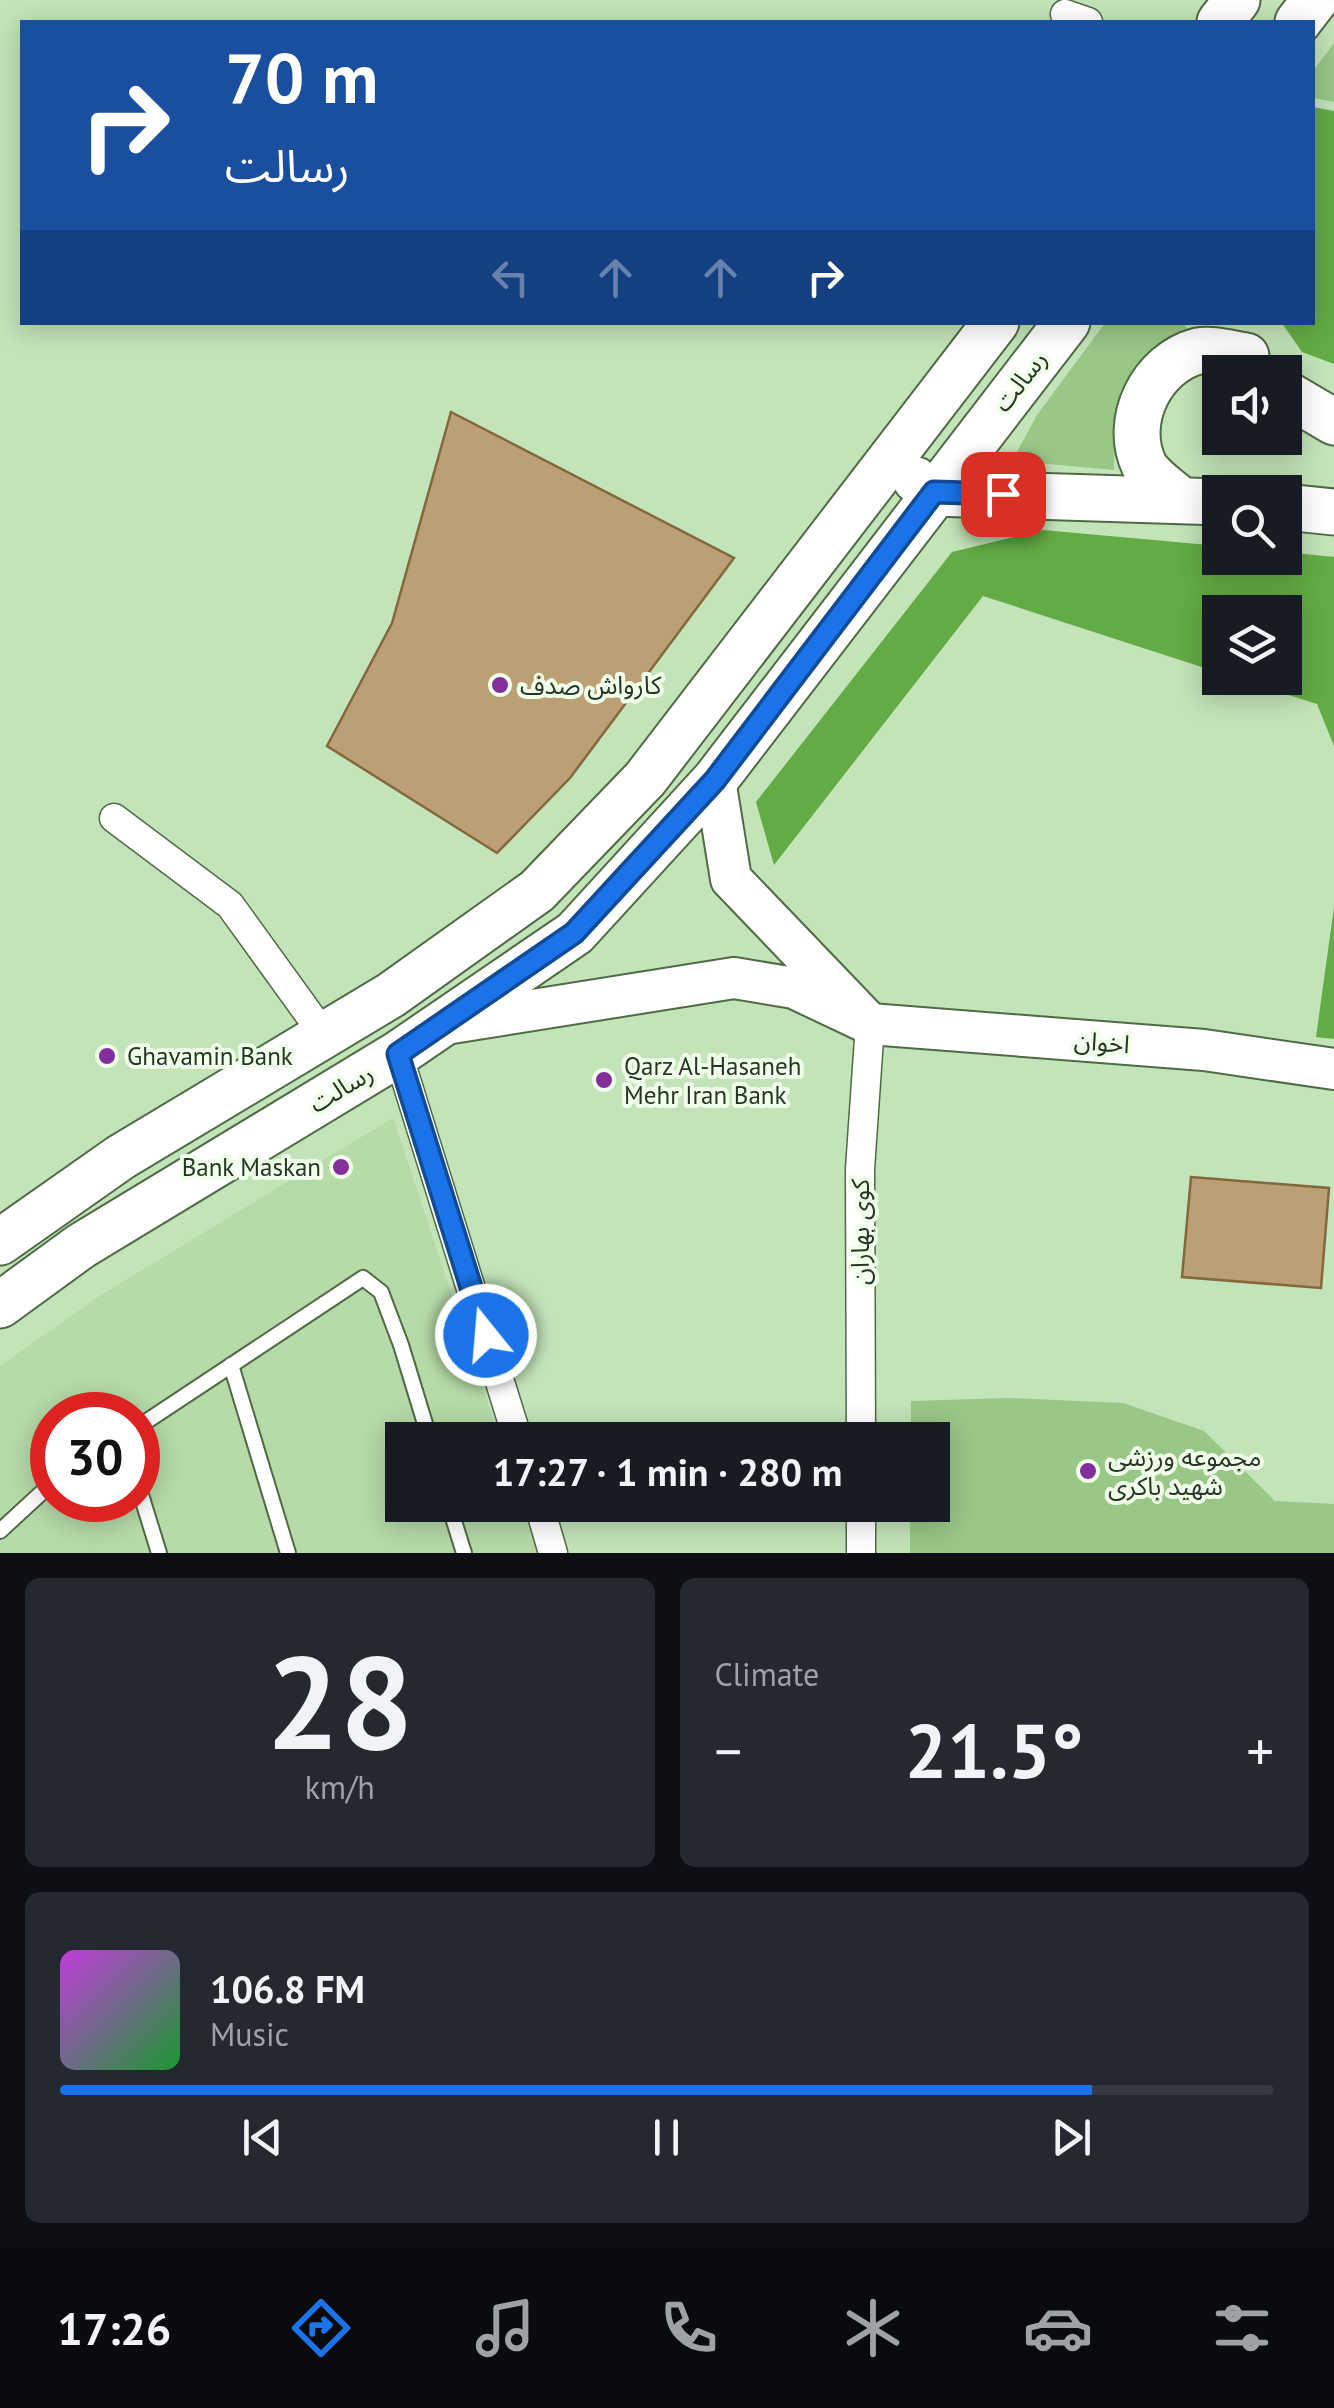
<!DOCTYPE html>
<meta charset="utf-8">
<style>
:root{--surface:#171b24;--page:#242831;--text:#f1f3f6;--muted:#9ea1a6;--line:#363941;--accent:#1a73e8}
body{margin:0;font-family:"PT Sans","Noto Sans Arabic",sans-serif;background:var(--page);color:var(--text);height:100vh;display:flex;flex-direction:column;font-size:38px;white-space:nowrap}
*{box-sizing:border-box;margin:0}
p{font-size:32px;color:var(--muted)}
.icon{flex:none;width:55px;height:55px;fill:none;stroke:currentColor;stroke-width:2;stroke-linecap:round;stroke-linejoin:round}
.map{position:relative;height:1553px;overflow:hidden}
.drawer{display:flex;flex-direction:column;gap:25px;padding:25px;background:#0d0f14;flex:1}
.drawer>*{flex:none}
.top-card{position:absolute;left:20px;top:20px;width:1295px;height:305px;border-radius:0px;box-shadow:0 5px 25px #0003;background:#1a4fa0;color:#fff;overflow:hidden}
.fabs{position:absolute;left:1202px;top:355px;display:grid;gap:20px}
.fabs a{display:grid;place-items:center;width:100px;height:100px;border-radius:0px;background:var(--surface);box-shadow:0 5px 25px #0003;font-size:50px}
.speed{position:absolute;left:30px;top:1392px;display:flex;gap:20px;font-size:50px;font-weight:700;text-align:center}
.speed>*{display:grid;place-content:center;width:130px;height:130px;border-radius:50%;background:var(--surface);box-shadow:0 5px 25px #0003;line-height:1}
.speed .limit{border:15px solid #d22;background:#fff;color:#111}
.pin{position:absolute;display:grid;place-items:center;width:85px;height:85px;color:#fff;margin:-42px;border-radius:20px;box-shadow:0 5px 15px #0006}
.me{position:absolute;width:110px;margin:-55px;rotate:343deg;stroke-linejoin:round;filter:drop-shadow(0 0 8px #0008)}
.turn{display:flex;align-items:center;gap:35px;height:210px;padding:0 40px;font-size:45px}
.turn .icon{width:130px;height:130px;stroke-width:2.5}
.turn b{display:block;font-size:70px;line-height:85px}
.lanes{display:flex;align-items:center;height:95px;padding:0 40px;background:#0003;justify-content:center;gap:50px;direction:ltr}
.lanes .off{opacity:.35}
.big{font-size:75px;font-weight:800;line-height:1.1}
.drawer .tile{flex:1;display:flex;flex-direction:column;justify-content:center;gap:15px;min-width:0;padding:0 35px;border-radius:15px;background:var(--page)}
.drawer .dial{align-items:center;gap:0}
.dial b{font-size:130px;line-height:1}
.song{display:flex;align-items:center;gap:30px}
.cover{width:120px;height:120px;border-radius:15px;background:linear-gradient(135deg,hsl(290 70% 55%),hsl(130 70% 35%))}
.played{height:10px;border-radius:5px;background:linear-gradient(90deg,var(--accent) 85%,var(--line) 85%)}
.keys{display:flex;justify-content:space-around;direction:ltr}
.heat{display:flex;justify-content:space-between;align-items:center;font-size:55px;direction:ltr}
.drawer .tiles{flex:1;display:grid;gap:25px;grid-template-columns:1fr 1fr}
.tile:last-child{grid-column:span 2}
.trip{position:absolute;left:385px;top:1422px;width:565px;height:100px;border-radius:0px;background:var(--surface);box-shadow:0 5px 25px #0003;font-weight:800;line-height:100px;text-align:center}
.tabs{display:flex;height:160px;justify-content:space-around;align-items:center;background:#090b0e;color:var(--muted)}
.tabs .icon{width:70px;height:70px}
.tabs .on{color:var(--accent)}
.tabs b{font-size:45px;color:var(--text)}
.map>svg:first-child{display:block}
</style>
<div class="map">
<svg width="1334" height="1553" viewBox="0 0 1334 1553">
<rect width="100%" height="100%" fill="#c3e3b8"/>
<path fill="#b6daa8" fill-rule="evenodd" d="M393 1118 500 1440H402V1505H522L538 1553H0V1366L101 1295ZM52 1415H138V1500H52Z"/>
<g fill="#98c786">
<polygon points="1334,43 1334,102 1313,98 1313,71"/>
<path d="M1105 323H1184L1190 334C1118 356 1117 404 1114 470L1012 461 1037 415Z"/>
<polygon points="1008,1398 1123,1403 1204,1431 1275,1501 1334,1504 1334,1553 910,1553 910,1505 932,1505 932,1440 911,1440 911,1401"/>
</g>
<g fill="#63ab44">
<polygon points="1313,107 1334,111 1334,364 1302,352 1282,323 1312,322"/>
<polygon points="1043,530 1220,546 1220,558 1285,558 1285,552 1334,557 1334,746 1317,704 1234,678 1285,678 1285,612 1220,612 1220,673 983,596 774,865 756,802 952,552"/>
<polygon points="1334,907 1334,1039 1316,1037"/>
</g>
<g fill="#bc9f74" stroke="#83683e" stroke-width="2.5">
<polygon points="451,412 734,558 570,778 497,853 327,746 392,623"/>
<polygon points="1191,1177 1329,1188 1321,1288 1182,1277"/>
</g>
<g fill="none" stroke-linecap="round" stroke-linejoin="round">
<defs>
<g id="lane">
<polyline points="231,1365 288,1553"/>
<polyline points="138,1427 363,1278 381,1292 401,1345 430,1440"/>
<polyline points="138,1485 159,1553"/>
<polyline points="449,1505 464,1553"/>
<polyline points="0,1531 52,1483"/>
</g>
<g id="street">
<polyline points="1065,14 1088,22"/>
<polyline points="114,818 230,905 324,1035"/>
<polyline points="398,1054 518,1440"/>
<polyline points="861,1440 860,1169 870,1024"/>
<polyline points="539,1505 553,1553"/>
<polyline points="861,1505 861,1553"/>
</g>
<g id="secondary">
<polyline points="870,1024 1204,1050 1334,1069"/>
<polyline points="439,1025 734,978 794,988 870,1024 731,879 715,780"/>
</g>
<g id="primary">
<polyline points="1220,22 1237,0"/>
<polyline points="1298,22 1315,0"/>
<polyline points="1285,393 1334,422"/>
<polyline points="916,480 933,493 1220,502"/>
<path d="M1178 498C1168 489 1150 477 1144 465 1123 420 1152 363 1198 351 1212 348 1231 354 1246 356"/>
<polyline points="1285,507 1334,512"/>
<polyline points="0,1242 121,1157 391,995 537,891 645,779 996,322"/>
<polyline points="0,1305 81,1246 398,1054 575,933 715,780 1067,322"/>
</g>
</defs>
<use href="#lane" stroke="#4f6a44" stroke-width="18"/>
<use href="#street" stroke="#4f6a44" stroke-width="31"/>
<use href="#secondary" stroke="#4f6a44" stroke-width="44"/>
<use href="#primary" stroke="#4f6a44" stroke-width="49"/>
<use href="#lane" stroke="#fff" stroke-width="14"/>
<use href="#street" stroke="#fff" stroke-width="28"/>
<use href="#secondary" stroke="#fff" stroke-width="40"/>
<use href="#primary" stroke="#fff" stroke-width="45"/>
</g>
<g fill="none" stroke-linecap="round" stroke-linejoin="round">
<defs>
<polyline id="route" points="486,1335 398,1054 574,933 715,780 934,492 1003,494"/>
</defs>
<use href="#route" stroke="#114b97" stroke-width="25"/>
<use href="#route" stroke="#1a73e8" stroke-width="18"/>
</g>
<g fill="#832e9c" stroke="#efffe9" stroke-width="4">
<circle cx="500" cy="685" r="10"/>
<circle cx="107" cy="1056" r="10"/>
<circle cx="604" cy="1080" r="10"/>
<circle cx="341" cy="1167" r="10"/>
<circle cx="1088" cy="1471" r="10"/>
</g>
<g text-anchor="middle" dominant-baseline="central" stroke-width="8" stroke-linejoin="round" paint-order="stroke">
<g font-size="25" fill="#293524" stroke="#efffe9">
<text transform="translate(1020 381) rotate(-52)">رسالت</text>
<text transform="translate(1102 1042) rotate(5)">اخوان</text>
<text transform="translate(341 1088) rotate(-31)">رسالت</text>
<text transform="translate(860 1232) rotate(-90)">کوی بهاران</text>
</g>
<g font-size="25" fill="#293524" stroke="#efffe9" text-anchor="start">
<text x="520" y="685">کارواش صدف</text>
<text x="127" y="1056">Ghavamin Bank</text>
<text x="624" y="1066">Qarz Al-Hasaneh<tspan x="624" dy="29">Mehr Iran Bank</tspan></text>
<text x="321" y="1167" text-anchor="end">Bank Maskan</text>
<text x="1108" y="1457">مجموعه ورزشی<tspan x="1108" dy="29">شهید باکری</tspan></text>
</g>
</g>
</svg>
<div class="fabs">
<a><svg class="icon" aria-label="sound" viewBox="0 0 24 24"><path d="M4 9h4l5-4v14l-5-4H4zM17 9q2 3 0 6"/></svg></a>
<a><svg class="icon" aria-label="search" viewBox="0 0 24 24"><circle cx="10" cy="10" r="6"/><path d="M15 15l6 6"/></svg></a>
<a><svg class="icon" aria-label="layers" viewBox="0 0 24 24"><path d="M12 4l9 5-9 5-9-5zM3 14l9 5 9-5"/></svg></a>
</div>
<div class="speed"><div class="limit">30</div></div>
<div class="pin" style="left:1003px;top:494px;background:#d93025"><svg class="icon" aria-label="arrive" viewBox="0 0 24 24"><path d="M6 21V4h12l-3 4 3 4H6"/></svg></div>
<svg class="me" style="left:486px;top:1335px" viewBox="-20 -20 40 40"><circle r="17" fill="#1a73e8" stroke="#fff" stroke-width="3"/><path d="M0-11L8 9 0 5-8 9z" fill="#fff"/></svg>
<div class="trip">17:27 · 1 min · 280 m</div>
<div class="top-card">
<div class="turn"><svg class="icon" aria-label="right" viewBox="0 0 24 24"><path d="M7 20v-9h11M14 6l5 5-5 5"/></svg><div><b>70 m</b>رسالت</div></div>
<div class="lanes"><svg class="icon off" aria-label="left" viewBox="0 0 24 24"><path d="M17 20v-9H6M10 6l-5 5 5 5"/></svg><svg class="icon off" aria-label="ahead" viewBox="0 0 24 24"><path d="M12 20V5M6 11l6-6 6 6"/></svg><svg class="icon off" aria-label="ahead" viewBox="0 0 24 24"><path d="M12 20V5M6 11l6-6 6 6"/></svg><svg class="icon" aria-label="right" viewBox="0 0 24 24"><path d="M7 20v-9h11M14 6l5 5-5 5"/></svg></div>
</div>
</div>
<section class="drawer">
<div class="tiles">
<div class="tile dial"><b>28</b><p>km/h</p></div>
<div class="tile"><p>Climate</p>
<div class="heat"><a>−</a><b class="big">21.5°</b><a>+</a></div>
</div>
<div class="tile">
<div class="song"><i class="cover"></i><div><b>106.8 FM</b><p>Music</p></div></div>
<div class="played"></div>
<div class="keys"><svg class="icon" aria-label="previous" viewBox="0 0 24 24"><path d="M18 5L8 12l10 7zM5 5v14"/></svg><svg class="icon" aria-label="pause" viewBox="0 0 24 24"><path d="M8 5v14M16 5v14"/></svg><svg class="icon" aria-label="next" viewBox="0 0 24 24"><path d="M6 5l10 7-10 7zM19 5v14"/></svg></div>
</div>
</div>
</section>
<nav class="tabs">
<b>17:26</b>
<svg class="icon on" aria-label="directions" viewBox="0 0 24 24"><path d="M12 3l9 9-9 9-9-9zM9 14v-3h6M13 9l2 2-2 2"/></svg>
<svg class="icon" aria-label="music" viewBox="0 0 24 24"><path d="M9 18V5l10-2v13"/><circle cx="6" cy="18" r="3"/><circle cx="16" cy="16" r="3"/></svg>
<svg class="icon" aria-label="phone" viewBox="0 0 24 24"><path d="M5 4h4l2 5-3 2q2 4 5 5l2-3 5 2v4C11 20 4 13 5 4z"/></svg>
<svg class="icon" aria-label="climate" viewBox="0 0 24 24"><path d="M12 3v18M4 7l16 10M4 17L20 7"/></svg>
<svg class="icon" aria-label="car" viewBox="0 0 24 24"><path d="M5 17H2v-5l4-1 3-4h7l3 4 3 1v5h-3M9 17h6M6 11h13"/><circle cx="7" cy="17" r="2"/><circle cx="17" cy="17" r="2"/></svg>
<svg class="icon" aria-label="filters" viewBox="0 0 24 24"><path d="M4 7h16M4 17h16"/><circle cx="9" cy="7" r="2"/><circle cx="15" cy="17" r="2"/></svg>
</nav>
